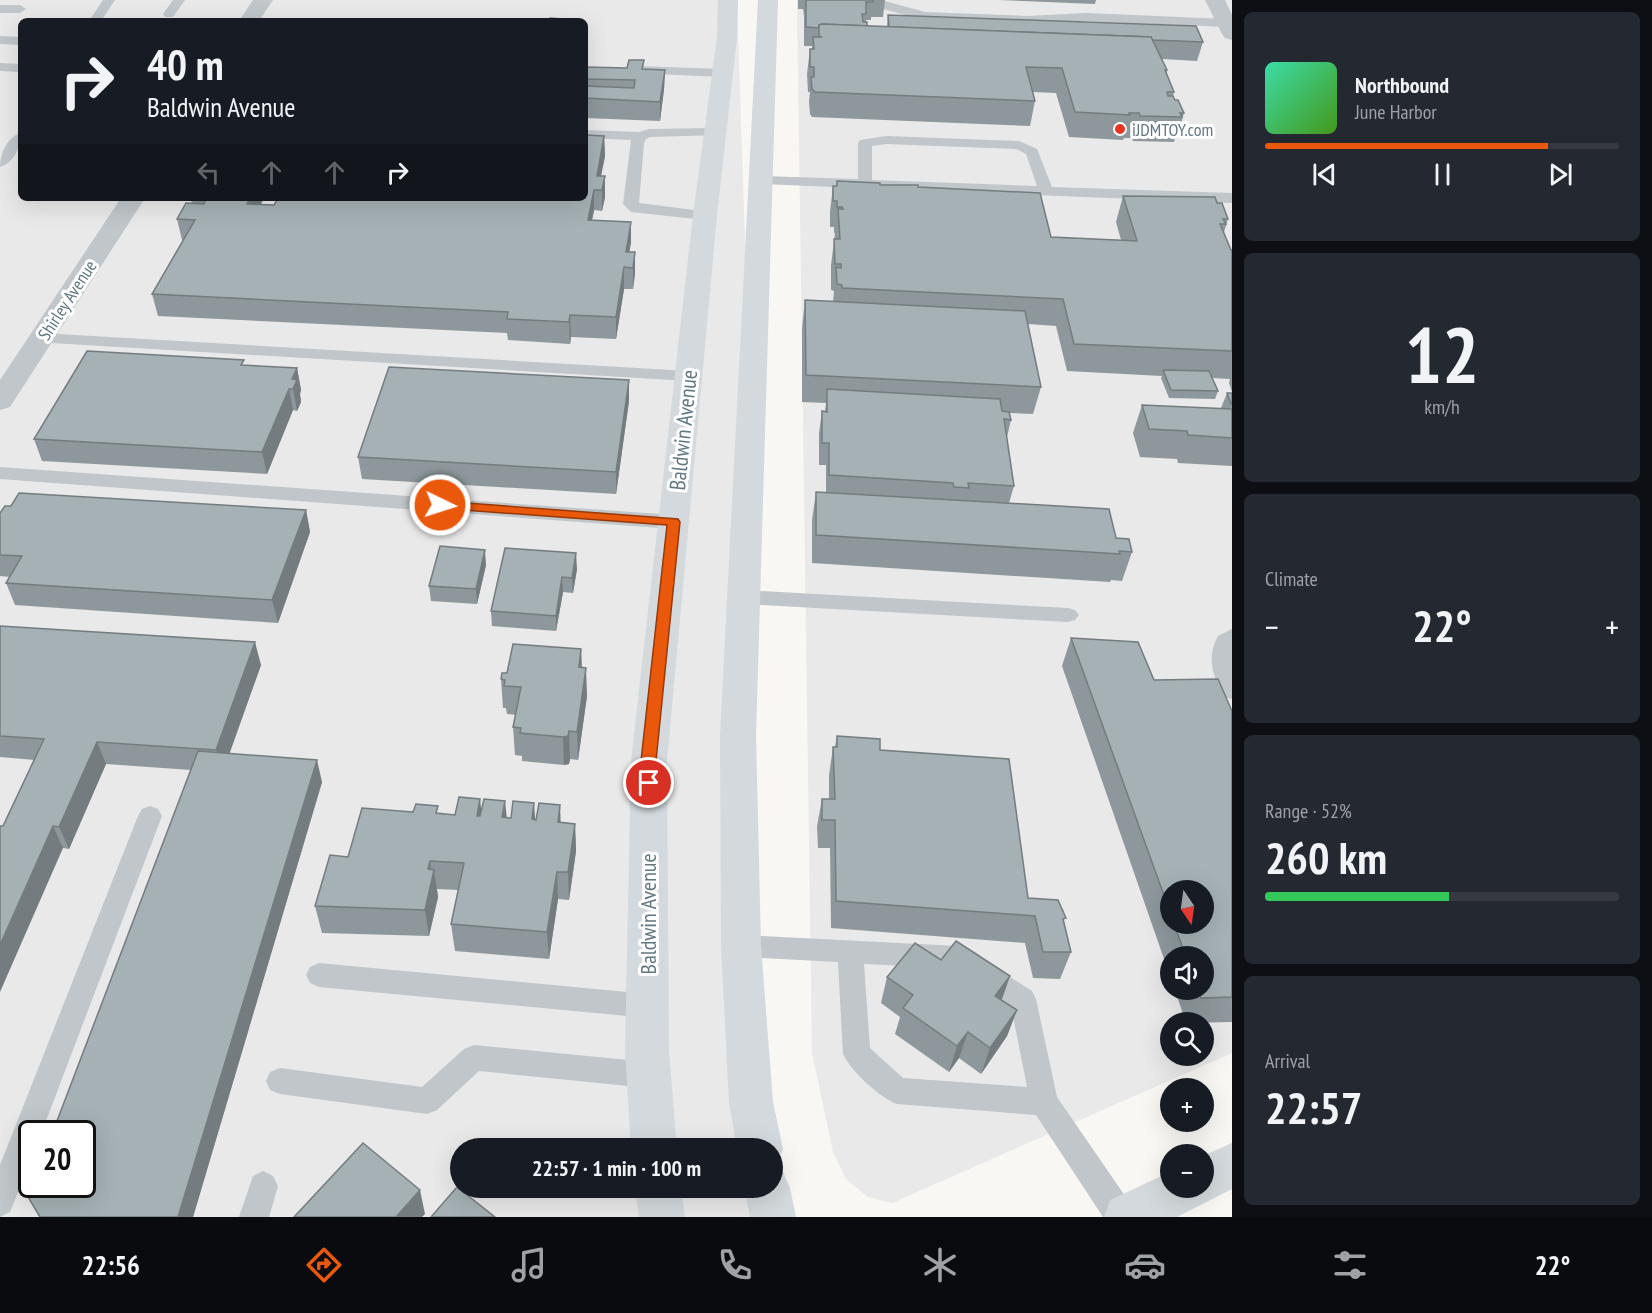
<!DOCTYPE html>
<meta charset="utf-8">
<style>
:root{--surface:#171b24;--page:#242831;--text:#f1f3f6;--muted:#9ea1a6;--line:#363941;--accent:#ea580c}
body{margin:0;font-family:"PT Sans Narrow",sans-serif;background:var(--page);color:var(--text);height:100vh;display:flex;flex-direction:column;font-size:22px;white-space:nowrap}
*{box-sizing:border-box;margin:0}
p{font-size:20px;color:var(--muted)}
.icon{flex:none;width:33px;height:33px;fill:none;stroke:currentColor;stroke-width:2;stroke-linecap:round;stroke-linejoin:round}
.map{position:relative;flex:1;overflow:hidden}
.side{display:flex;flex-direction:column;gap:12px;padding:12px;background:#0d0f14;width:420px}
.side>*{flex:none}
.guide{position:absolute;left:18px;top:18px;width:570px;height:183px;border-radius:9px;box-shadow:0 6px 24px #0002;background:#171b24;color:var(--text);overflow:hidden}
.needle{width:39px;rotate:167deg}
.fabs{position:absolute;left:1160px;top:880px;display:grid;gap:12px}
.fabs a{display:grid;place-items:center;width:54px;height:54px;border-radius:50%;background:var(--surface);box-shadow:0 6px 24px #0002;font-size:30px}
.speed{position:absolute;left:18px;top:1120px;display:flex;gap:12px;font-size:30px;font-weight:700;text-align:center}
.speed>*{display:grid;place-content:center;width:78px;height:78px;border-radius:50%;background:var(--surface);box-shadow:0 6px 24px #0002;line-height:1}
.speed .limit{border:3px solid #111;border-radius:9px;background:#fff;color:#111}
.pin{position:absolute;display:grid;place-items:center;width:51px;height:51px;color:#fff;margin:-26px;border:3px solid #fff;border-radius:50%;box-shadow:0 2px 6px #0007}
.me{position:absolute;width:66px;margin:-33px;rotate:94deg;stroke-linejoin:round;filter:drop-shadow(0 0 4px #0008)}
.turn{display:flex;align-items:center;gap:21px;height:126px;padding:0 30px;font-size:27px}
.turn .icon{width:78px;height:78px;stroke-width:2.5}
.turn b{display:block;font-size:42px;line-height:51px}
.lanes{display:flex;align-items:center;height:57px;padding:0 30px;background:#0003;justify-content:center;gap:30px;direction:ltr}
.lanes .off{opacity:.35}
.big{font-size:45px;font-weight:600;line-height:1.1}
.side .tile{flex:1;display:flex;flex-direction:column;justify-content:center;gap:9px;min-width:0;padding:0 21px;border-radius:9px;background:var(--page)}
.side .dial{align-items:center;gap:0}
.dial b{font-size:78px;line-height:1}
.song{display:flex;align-items:center;gap:18px}
.cover{width:72px;height:72px;border-radius:9px;background:linear-gradient(135deg,hsl(160 70% 55%),hsl(100 70% 35%))}
.played{height:6px;border-radius:3px;background:linear-gradient(90deg,var(--accent) 80%,var(--line) 80%)}
.keys{display:flex;justify-content:space-around;direction:ltr}
.heat{display:flex;justify-content:space-between;align-items:center;font-size:33px;direction:ltr}
.charge{height:9px;border-radius:4px;background:linear-gradient(90deg,#34c759 52%,var(--line) 0)}
.trip{position:absolute;left:450px;top:1138px;width:333px;height:60px;border-radius:30px;background:var(--surface);box-shadow:0 6px 24px #0002;font-weight:600;line-height:60px;text-align:center}
.dock{display:flex;height:96px;justify-content:space-around;align-items:center;background:#090b0e;color:var(--muted)}
.dock .icon{width:42px;height:42px}
.dock .selected{color:var(--accent)}
.dock b{font-size:27px;color:var(--text)}
main{display:flex;flex:1;min-height:0}
.map>svg:first-child{display:block}
</style>
<main>
<div class="map">
<svg width="1232" height="1217" viewBox="0 0 1232 1217">
<rect width="100%" height="100%" fill="#f8f7f4"/>
<g fill="#e8e9e8" fill-rule="evenodd">
<path d="M0 0H737L750 393 760 1149H460V1188H768L773 1217H0ZM21 21H585V198H21ZM32 1134H82V1185H32Z"/>
<path d="M797 0H1232V1053L892 1203 868 1197 846 1179 833 1152 812 1053ZM1170 891H1203V924H1170ZM1170 957H1203V990H1170ZM1170 1023H1203V1056H1170Z"/>
</g>
<g fill="none" stroke-linecap="round" stroke-linejoin="round">
<g fill="#c0c6c9" fill-rule="evenodd">
<polygon points="103,0 115,0 101,21 89,21"/>
<polygon points="173,0 185,0 173,17 165,17 163,14"/>
<polygon points="859,0 881,0 925,12 1028,16 1086,13 1227,19 1231,20 1232,25 1227,27 1086,21 1028,24 924,20 861,3"/>
<polygon points="0,5 20,5 26,9 20,13 0,13"/>
<polygon points="0,36 21,37 21,45 0,44"/>
<polygon points="0,63 21,64 21,72 0,71"/>
<polygon points="636,66 723,69 730,73 723,77 631,73 629,70 631,67"/>
<polygon points="715,128 722,132 720,135 650,137 646,139 644,143 639,203 710,212 713,215 705,220 631,212 623,204 631,140 585,138 585,130 639,132 649,129"/>
<path d="M21 133C21 146 14 163 0 167 0 154 7 137 21 133Z"/>
<path d="M886 136 1019 141 1037 149 1052 187 1232 193V203L760 184 753 180 760 176 858 179V143L860 140ZM886 144 1016 149 1026 154 1037 186 872 180V146Z"/>
<polygon points="41,333 689,371 695,372 698,376 695,380 689,381 35,342 32,338 35,334"/>
<polygon points="0,467 674,515 681,517 684,522 681,527 674,529 0,479"/>
<polygon points="742,590 1068,608 1075,610 1079,615 1075,620 1068,622 742,604 735,602 732,597 735,592"/>
<path d="M1232 629V699L1224 697C1213 677 1206 657 1218 636Z"/>
<polygon points="150,806 158,809 162,816 41,1134 32,1134 32,1158 10,1212 0,1217 0,1165 138,816 142,809"/>
<path d="M741 935 957 946 966 949 1032 991 1036 999 1057 1097 1132 1206 1136 1217H1103L1036 1115 897 1104C880 1098 851 1071 843 1054L838 962 741 957 732 954 728 946 732 938ZM864 964 953 968 1011 1006 1027 1087 903 1078 870 1048Z"/>
<polygon points="319,963 648,994 657,997 661,1006 657,1015 648,1018 319,987 310,983 306,975 310,967"/>
<polygon points="474,1045 649,1062 659,1066 663,1075 659,1084 649,1088 479,1071 437,1110 427,1114 280,1094 270,1090 266,1081 270,1072 280,1068 422,1087 464,1049"/>
<polygon points="263,1171 273,1176 278,1186 269,1217 239,1217 253,1176"/>
</g>
<g fill="#c0c6c9" fill-rule="evenodd">
<polygon points="253,0 273,0 259,21 239,21"/>
<polygon points="1205,0 1225,0 1232,15 1232,40 1225,38 1222,34"/>
<polygon points="121,198 145,198 10,407 0,410 0,380"/>
</g>
<g fill="#d3d9dc" fill-rule="evenodd">
<polygon points="718,0 738,0 737,37 717,215 667,761 669,1051 677,1149 631,1149 625,1051 631,761 693,215 717,37"/>
<polygon points="758,0 778,0 756,735 761,946 773,1102 783,1149 776,1165 772,1166 772,1149 737,1149 729,1102 721,946 720,735"/>
<polygon points="1232,1143 1232,1189 1177,1217 1104,1217 1110,1200 1170,1172 1170,1188 1203,1188 1203,1156"/>
<polygon points="772,1167 783,1172 790,1188 796,1217 750,1217 744,1188 772,1188"/>
<polygon points="635,1188 681,1188 685,1217 639,1217"/>
</g>
</g>
<g fill="#8e989c" fill-rule="evenodd">
<polygon points="798,0 885,0 883,17 871,17 871,20 866,20 867,26 887,26 888,15 1203,42 1197,61 1162,59 1167,70 1166,74 1174,92 1173,96 1184,113 1177,138 1175,138 1174,142 1133,141 1132,138 1124,138 1123,140 1069,137 1056,93 1033,92 1035,101 1030,126 812,117 810,114 809,102 810,92 808,92 807,74 810,49 812,49 812,46 804,46 804,16 803,9 798,9"/>
<polygon points="998,0 1096,0 1095,4"/>
<polygon points="644,60 643,69 665,70 664,89 660,121 585,118 585,67 627,68"/>
<polygon points="604,136 605,156 601,176 605,197 602,211 594,210 592,220 631,242 629,252 635,273 633,289 624,289 616,339 571,337 570,344 508,340 507,333 158,316 152,294 183,240 182,240 177,219 192,204 191,200 264,198 261,204 274,205 290,200"/>
<polygon points="837,181 880,185 918,187 1051,237 1121,240 1116,222 1123,196 1217,203 1228,219 1224,232 1231,250 1232,250 1232,392 1229,383 1230,379 1212,378 1218,391 1215,399 1169,398 1161,378 1162,376 1067,371 1056,326 1028,324 1041,387 1033,414 1010,413 1011,420 1007,437 1014,486 1009,503 1116,538 1132,552 1122,581 1111,580 1110,582 812,563 812,520 816,492 826,493 826,465 819,465 819,433 822,411 825,412 826,403 802,402 802,328 805,300 833,302 834,291 831,290 831,265 835,233 834,233 834,227 830,227 830,212 833,186 836,186"/>
<polygon points="246,366 297,368 301,390 300,394 301,402 297,411 293,410 267,474 42,461 34,439"/>
<polygon points="1227,393 1232,393 1232,466 1178,463 1177,459 1140,457 1133,433 1142,405 1222,409 1221,408"/>
<polygon points="629,401 616,494 362,479 358,457"/>
<polygon points="306,510 310,532 278,623 15,605 6,583 10,577 0,576 0,513"/>
<polygon points="486,565 477,604 431,601 429,586"/>
<polygon points="577,569 573,593 563,592 556,631 492,626 491,611"/>
<polygon points="0,626 261,665 229,753 322,782 193,1217 40,1217 191,770 106,764 69,849 63,848 3,826 35,760 0,757"/>
<path d="M1071 638 1154 680 1232 711V1022L1186 1023 1175 990H1203V957H1170V976L1062 666ZM1170 891 1203 924H1170Z"/>
<polygon points="581,649 582,668 587,696 578,760 570,759 569,764 564,765 522,761 522,756 515,755 513,727 516,715 507,714 506,708 503,708 501,679 507,673"/>
<polygon points="837,736 880,750 1028,898 1064,922 1071,952 1060,979 1033,978 1025,943 831,928 830,848 818,848 817,826 822,799 829,799 829,775 833,747 835,747"/>
<polygon points="481,810 506,818 575,824 576,851 569,900 558,899 549,959 455,951 451,924 458,890 437,889 438,897 429,936 322,933 315,906 348,857 413,812 455,815"/>
<polygon points="887,977 1001,1000 1017,1010 1007,1036 981,1074 959,1058 949,1072 895,1034 900,1017 881,1003"/>
</g>
<g fill="#747c7f">
<polygon points="665,70 664,89 660,121 660,102"/>
<polygon points="604,136 605,156 598,190 597,176"/>
<polygon points="605,176 605,197 602,211 602,190"/>
<polygon points="594,190 594,210 588,240 588,220"/>
<polygon points="250,198 264,198 251,224 247,204"/>
<polygon points="631,222 631,242 627,267 626,252"/>
<polygon points="635,252 635,273 633,289 633,268"/>
<polygon points="624,267 624,289 616,339 616,317"/>
<polygon points="570,315 571,337 570,344 569,322"/>
<polygon points="297,368 301,390 300,394 301,402 297,411 293,389 292,379"/>
<polygon points="629,380 629,401 616,494 616,472"/>
<polygon points="289,389 293,410 267,474 262,452"/>
<polygon points="306,510 310,532 278,623 272,600"/>
<polygon points="485,550 486,565 477,604 476,589"/>
<polygon points="576,553 577,569 573,593 572,578"/>
<polygon points="562,577 563,592 556,631 556,616"/>
<polygon points="255,642 261,665 223,772 216,750"/>
<polygon points="581,649 582,677 579,667"/>
<polygon points="586,668 587,696 578,760 577,732"/>
<polygon points="569,731 570,759 569,764 564,765 563,737"/>
<polygon points="97,742 106,764 69,849 59,827"/>
<polygon points="317,760 322,782 193,1217 178,1217"/>
<polygon points="480,799 483,826 477,816"/>
<polygon points="505,801 508,829 502,817"/>
<polygon points="534,803 536,831 532,819"/>
<polygon points="560,805 561,832 558,822"/>
<polygon points="575,824 576,851 569,900 568,872"/>
<polygon points="53,826 63,848 0,992 0,945"/>
<polygon points="430,861 432,876 434,870 438,897 429,936 425,910"/>
<polygon points="557,872 558,899 549,959 547,932"/>
<polygon points="1010,976 1001,1002 995,996"/>
<polygon points="1017,1010 1007,1036 981,1074 990,1048"/>
<polygon points="968,1032 959,1058 949,1072 957,1046"/>
<polygon points="420,1190 425,1214 422,1217 396,1217"/>
</g>
<g fill="#a5b1b5" stroke="#747c7f" stroke-width="1.5">
<polygon points="806,0 873,0 873,2 866,2 866,14 862,14 863,22 867,22 867,26 822,24 819,25 819,28 806,27"/>
<polygon points="888,15 1196,26 1203,42 1152,40 1151,37 889,27"/>
<polygon points="550,18 575,20 575,21 549,21"/>
<polygon points="822,24 1151,37 1167,70 1165,70 1174,92 1167,92 1168,96 1173,96 1175,100 1178,100 1184,113 1180,113 1182,117 1140,116 1139,113 1129,113 1130,115 1075,112 1062,68 1026,67 1035,101 815,92 812,89 811,77 814,77 814,67 810,67 810,49 814,49 813,37 822,37 819,36 819,25"/>
<polygon points="629,60 644,60 642,69 665,70 660,102 585,98 585,86 634,88 635,80 585,79 585,67 627,68"/>
<polygon points="585,135 604,136 597,176 605,176 602,190 594,190 588,220 631,222 626,252 635,252 633,268 624,267 616,317 570,315 569,322 507,319 508,312 152,294 195,220 177,219 186,203 204,204 205,201 191,200 192,198 250,198 247,204 274,205 277,200 290,200 291,198 585,198"/>
<polygon points="837,181 880,183 880,185 918,185 918,187 1040,193 1051,237 1137,241 1123,196 1215,197 1217,203 1222,203 1228,219 1223,219 1226,224 1220,224 1231,250 1232,250 1232,351 1074,344 1063,299 842,288 842,285 837,284 836,267 841,268 841,264 835,264 834,239 840,239 838,209 843,209 842,207 837,207 837,201 833,201 833,186 837,186"/>
<polygon points="805,300 1025,311 1041,387 806,375"/>
<polygon points="87,351 244,360 241,365 297,368 292,379 297,380 293,389 289,389 262,452 34,439"/>
<polygon points="389,367 629,380 616,472 358,457"/>
<polygon points="1163,370 1209,371 1218,391 1171,390"/>
<polygon points="827,389 1000,399 1002,411 1009,412 1011,420 1004,419 1014,486 968,483 969,488 954,487 953,483 829,475 829,443 822,443 822,411 827,412"/>
<polygon points="1227,393 1232,393 1232,404 1231,404"/>
<polygon points="1142,405 1232,409 1232,438 1188,435 1187,431 1149,429"/>
<polygon points="816,492 1109,509 1116,538 1129,539 1132,552 1119,551 1120,554 816,535"/>
<polygon points="19,493 306,510 272,600 6,583 22,556 0,555 0,513 5,506 11,506"/>
<polygon points="440,546 485,550 476,589 429,586"/>
<polygon points="505,548 576,553 572,578 562,577 556,616 491,611"/>
<polygon points="0,626 255,642 216,750 97,742 59,827 53,826 0,945 0,826 3,826 44,739 0,736"/>
<polygon points="1071,638 1138,642 1154,680 1218,679 1232,711 1232,997 1201,998 1198,990 1203,990 1203,957 1186,957 1174,924 1203,924 1203,891 1170,891 1170,912"/>
<polygon points="513,644 581,649 579,667 586,668 577,732 569,731 568,736 563,737 520,733 521,728 513,727 521,687 504,686 505,680 501,679 502,673 507,673"/>
<polygon points="837,736 880,739 880,750 1009,759 1028,898 1058,900 1066,918 1063,919 1071,952 1043,952 1035,916 836,901 835,820 822,820 822,799 835,799 833,747 837,747"/>
<polygon points="198,751 317,760 178,1217 40,1217 28,1197 33,1185 82,1185 82,1134 52,1134"/>
<polygon points="459,797 480,799 477,816 480,816 484,799 505,801 502,817 511,818 513,801 534,803 532,819 536,820 539,803 560,805 558,822 575,824 568,872 557,872 547,932 451,924 464,863 430,861 428,869 434,870 425,910 315,906 330,855 348,857 362,808 413,812 416,804 438,806 436,813 455,815"/>
<polygon points="956,941 1010,976 995,996 1017,1010 990,1048 968,1032 957,1046 903,1008 913,995 887,977 915,943 941,960"/>
<polygon points="363,1143 420,1190 396,1217 294,1217"/>
<polygon points="457,1187 495,1217 431,1217"/>
</g>
<polygon fill="#ea580c" stroke="#983908" stroke-width="1.5" points="440,501 678,519 680,522 656,761 656,783 654,787 643,787 641,783 641,761 667,525 436,508 434,505 436,502"/>
<circle fill="#e93423" stroke="#fff" stroke-width="2" cx="1120" cy="129" r="6"/>
<g text-anchor="middle" dominant-baseline="central" stroke-width="6" stroke-linejoin="round" paint-order="stroke">
<g font-size="18" fill="#627881" stroke="#fff" text-anchor="start">
<text x="1132" y="129">iJDMTOY.com</text>
</g>
<g font-size="18" fill="#627881" stroke="#fff">
<text transform="translate(67 300) rotate(-57)">Shirley Avenue</text>
</g>
<g font-size="22" fill="#627881" stroke="#fff">
<text transform="translate(683 430) rotate(-84)">Baldwin Avenue</text>
<text transform="translate(648 914) rotate(-90)">Baldwin Avenue</text>
</g>
</g>
</svg>
<div class="fabs">
<a><svg class="needle" viewBox="-14 -14 28 28"><path d="M0-13l5 13h-10z" fill="#e53935"/><path d="M0 13l5-13h-10z" fill="#9ea1a6"/></svg></a>
<a><svg class="icon" aria-label="sound" viewBox="0 0 24 24"><path d="M4 9h4l5-4v14l-5-4H4zM17 9q2 3 0 6"/></svg></a>
<a><svg class="icon" aria-label="search" viewBox="0 0 24 24"><circle cx="10" cy="10" r="6"/><path d="M15 15l6 6"/></svg></a>
<a>+</a>
<a>−</a>
</div>
<div class="speed"><div class="limit">20</div></div>
<div class="pin" style="left:649px;top:783px;background:#d93025"><svg class="icon" aria-label="arrive" viewBox="0 0 24 24"><path d="M6 21V4h12l-3 4 3 4H6"/></svg></div>
<svg class="me" style="left:440px;top:505px" viewBox="-20 -20 40 40"><circle r="17" fill="#ea580c" stroke="#fff" stroke-width="3"/><path d="M0-11L8 9 0 5-8 9z" fill="#fff"/></svg>
<div class="trip">22:57 · 1 min · 100 m</div>
<div class="guide">
<div class="turn"><svg class="icon" aria-label="right" viewBox="0 0 24 24"><path d="M7 20v-9h11M14 6l5 5-5 5"/></svg><div><b>40 m</b>Baldwin Avenue</div></div>
<div class="lanes"><svg class="icon off" aria-label="left" viewBox="0 0 24 24"><path d="M17 20v-9H6M10 6l-5 5 5 5"/></svg><svg class="icon off" aria-label="ahead" viewBox="0 0 24 24"><path d="M12 20V5M6 11l6-6 6 6"/></svg><svg class="icon off" aria-label="ahead" viewBox="0 0 24 24"><path d="M12 20V5M6 11l6-6 6 6"/></svg><svg class="icon" aria-label="right" viewBox="0 0 24 24"><path d="M7 20v-9h11M14 6l5 5-5 5"/></svg></div>
</div>
</div>
<section class="side">
<div class="tile">
<div class="song"><i class="cover"></i><div><b>Northbound</b><p>June Harbor</p></div></div>
<div class="played"></div>
<div class="keys"><svg class="icon" aria-label="previous" viewBox="0 0 24 24"><path d="M18 5L8 12l10 7zM5 5v14"/></svg><svg class="icon" aria-label="pause" viewBox="0 0 24 24"><path d="M8 5v14M16 5v14"/></svg><svg class="icon" aria-label="next" viewBox="0 0 24 24"><path d="M6 5l10 7-10 7zM19 5v14"/></svg></div>
</div>
<div class="tile dial"><b>12</b><p>km/h</p></div>
<div class="tile"><p>Climate</p>
<div class="heat"><a>−</a><b class="big">22°</b><a>+</a></div>
</div>
<div class="tile"><p>Range · 52%</p><b class="big">260 km</b><div class="charge"></div></div>
<div class="tile"><p>Arrival</p><b class="big">22:57</b></div>
</section>
</main>
<nav class="dock">
<b>22:56</b>
<svg class="icon selected" aria-label="directions" viewBox="0 0 24 24"><path d="M12 3l9 9-9 9-9-9zM9 14v-3h6M13 9l2 2-2 2"/></svg>
<svg class="icon" aria-label="music" viewBox="0 0 24 24"><path d="M9 18V5l10-2v13"/><circle cx="6" cy="18" r="3"/><circle cx="16" cy="16" r="3"/></svg>
<svg class="icon" aria-label="phone" viewBox="0 0 24 24"><path d="M5 4h4l2 5-3 2q2 4 5 5l2-3 5 2v4C11 20 4 13 5 4z"/></svg>
<svg class="icon" aria-label="climate" viewBox="0 0 24 24"><path d="M12 3v18M4 7l16 10M4 17L20 7"/></svg>
<svg class="icon" aria-label="car" viewBox="0 0 24 24"><path d="M5 17H2v-5l4-1 3-4h7l3 4 3 1v5h-3M9 17h6M6 11h13"/><circle cx="7" cy="17" r="2"/><circle cx="17" cy="17" r="2"/></svg>
<svg class="icon" aria-label="filters" viewBox="0 0 24 24"><path d="M4 7h16M4 17h16"/><circle cx="9" cy="7" r="2"/><circle cx="15" cy="17" r="2"/></svg>
<b>22°</b>
</nav>
